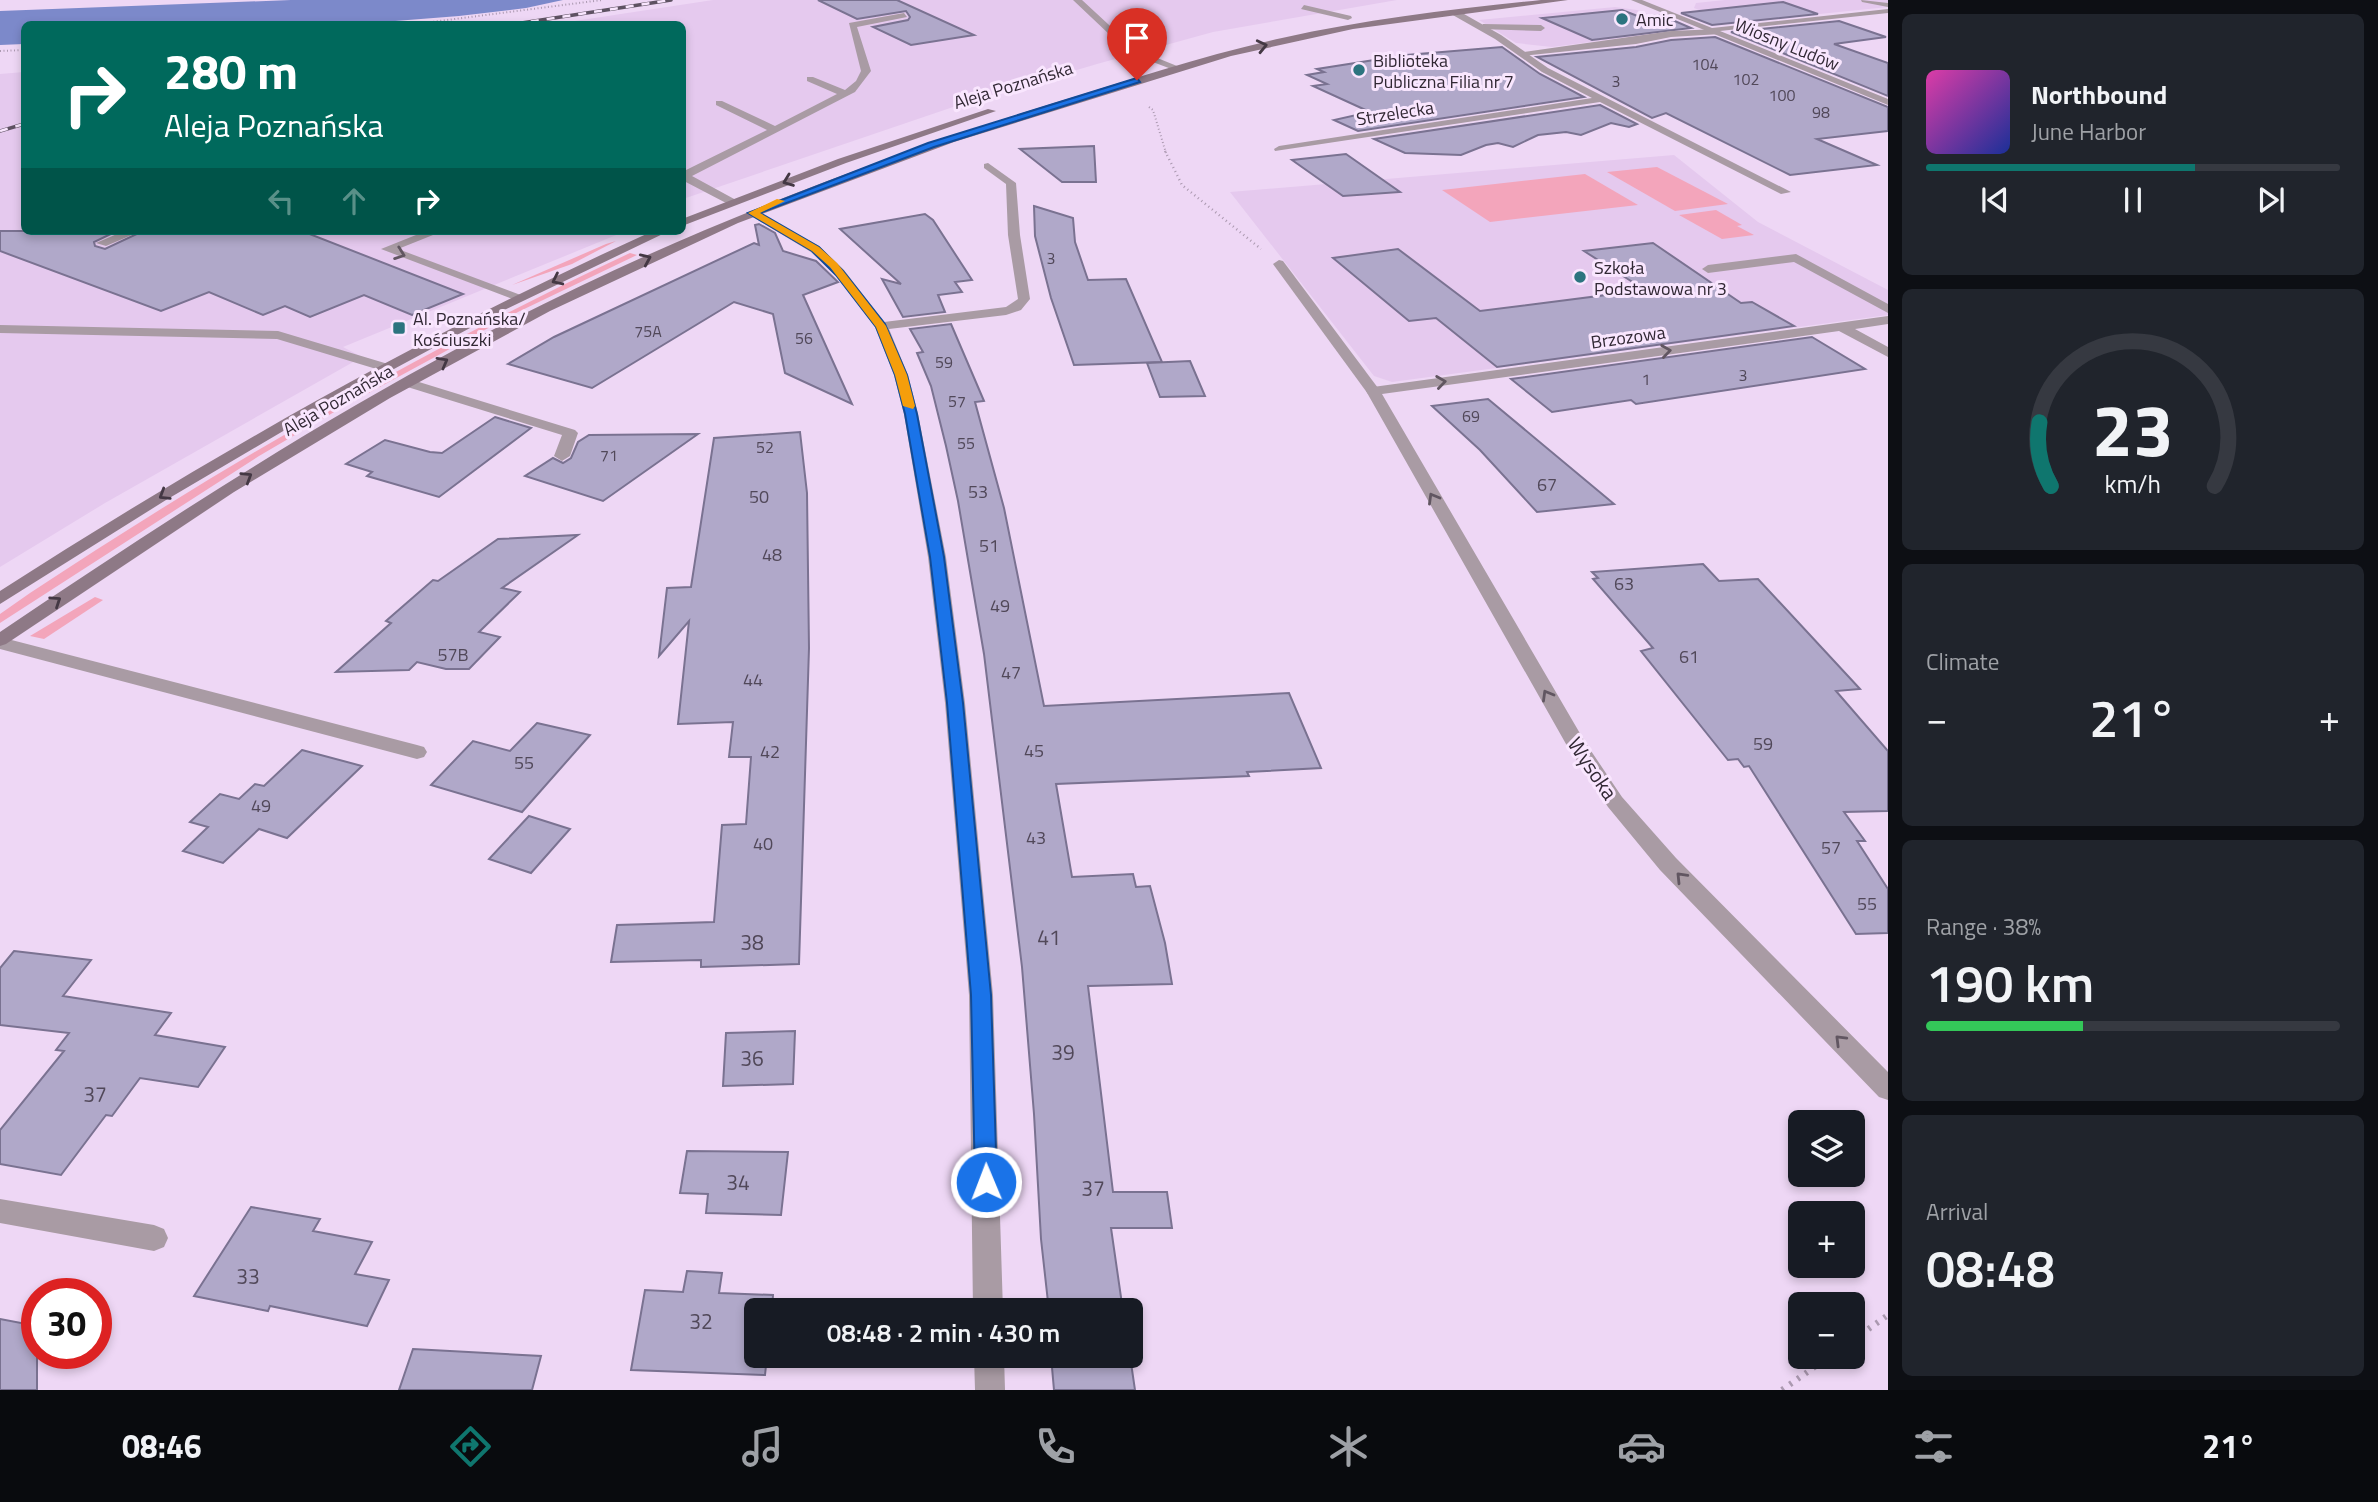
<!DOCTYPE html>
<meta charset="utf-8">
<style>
:root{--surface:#171b24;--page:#20242c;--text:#f1f3f6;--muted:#9ea1a6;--line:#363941;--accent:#0f766e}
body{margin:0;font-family:"Titillium Web",sans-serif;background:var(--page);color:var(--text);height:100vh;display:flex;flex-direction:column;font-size:26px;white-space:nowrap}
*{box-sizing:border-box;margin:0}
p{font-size:23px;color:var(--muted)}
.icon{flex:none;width:38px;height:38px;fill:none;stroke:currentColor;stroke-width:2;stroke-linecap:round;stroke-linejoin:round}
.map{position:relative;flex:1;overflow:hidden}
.details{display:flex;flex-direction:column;gap:14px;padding:14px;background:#0d0f14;width:490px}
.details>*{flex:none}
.top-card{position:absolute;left:21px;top:21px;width:665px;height:214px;border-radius:10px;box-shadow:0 4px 10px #0003;background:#00695c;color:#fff;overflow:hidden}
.tools{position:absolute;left:1788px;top:1110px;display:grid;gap:14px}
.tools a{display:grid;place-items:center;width:77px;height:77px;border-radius:10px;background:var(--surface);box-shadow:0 4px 10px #0003;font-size:35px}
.speed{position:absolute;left:21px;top:1278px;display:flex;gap:14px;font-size:35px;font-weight:700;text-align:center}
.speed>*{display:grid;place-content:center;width:91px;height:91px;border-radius:50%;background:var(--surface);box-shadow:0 4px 10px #0003;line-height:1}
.speed .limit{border:10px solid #d22;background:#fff;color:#111}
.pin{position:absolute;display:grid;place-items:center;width:60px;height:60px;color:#fff;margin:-72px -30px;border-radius:50% 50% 50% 0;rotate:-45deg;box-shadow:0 0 7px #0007}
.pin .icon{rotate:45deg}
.me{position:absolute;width:77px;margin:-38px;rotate:359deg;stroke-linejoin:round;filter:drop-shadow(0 0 5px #0008)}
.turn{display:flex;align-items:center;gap:24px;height:147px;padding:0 28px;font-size:32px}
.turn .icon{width:91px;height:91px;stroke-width:2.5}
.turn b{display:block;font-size:49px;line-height:60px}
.lanes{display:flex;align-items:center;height:66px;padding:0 28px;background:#0003;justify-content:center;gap:35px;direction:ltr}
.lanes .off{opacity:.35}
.big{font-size:52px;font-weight:600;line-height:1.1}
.details .tile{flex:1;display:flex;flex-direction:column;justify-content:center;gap:10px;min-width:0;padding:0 24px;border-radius:10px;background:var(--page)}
.details .dial{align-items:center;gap:0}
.dial svg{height:182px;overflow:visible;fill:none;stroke:var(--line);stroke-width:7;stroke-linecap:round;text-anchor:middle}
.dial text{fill:var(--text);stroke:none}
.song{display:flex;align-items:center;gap:21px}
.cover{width:84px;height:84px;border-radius:10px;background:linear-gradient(135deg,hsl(320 70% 55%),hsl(230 70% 35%))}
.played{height:7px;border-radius:4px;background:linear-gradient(90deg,var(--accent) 65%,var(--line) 65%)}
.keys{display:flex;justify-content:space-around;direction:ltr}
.heat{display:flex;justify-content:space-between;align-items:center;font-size:38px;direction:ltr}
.charge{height:10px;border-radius:5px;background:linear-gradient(90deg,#34c759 38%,var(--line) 0)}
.trip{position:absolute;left:744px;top:1298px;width:399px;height:70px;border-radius:10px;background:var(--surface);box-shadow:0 4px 10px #0003;font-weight:600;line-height:70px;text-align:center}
.tab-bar{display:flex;height:112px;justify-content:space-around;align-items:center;background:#090b0e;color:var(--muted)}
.tab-bar .icon{width:49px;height:49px}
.tab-bar .active{color:var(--accent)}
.tab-bar b{font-size:32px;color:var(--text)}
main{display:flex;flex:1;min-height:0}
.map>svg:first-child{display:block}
</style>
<main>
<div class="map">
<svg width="1888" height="1390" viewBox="0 0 1888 1390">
<rect width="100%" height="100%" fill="#eed7f5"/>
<g fill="#e5c9ee">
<polygon points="713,0 1397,0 1213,32 1097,64 959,105 683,199 682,24 555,24"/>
<polygon points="1725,0 1888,0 1888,7 1732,23 1694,8 1696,3"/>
<polygon points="1615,7 1637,10 1691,29 1552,47 1516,43 1479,20"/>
<polygon points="24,72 24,231 626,231 343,347 362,357 105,503 0,567 0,74"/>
<polygon points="1674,155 1758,222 1888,290 1888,315 1392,382 1374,376 1230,192"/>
</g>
<g fill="#f3a5bb">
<polygon points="1657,167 1728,204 1675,211 1607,172"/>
<polygon points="1585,174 1638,205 1490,222 1442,190"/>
<polygon points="1716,210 1742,225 1737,226 1754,235 1722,239 1679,215"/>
<polygon points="616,241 572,264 512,285 606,244"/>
<path d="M630 253 637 255 518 312 341 408 259 456 0 623V614L30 593C222 466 421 351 630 253Z"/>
<polygon points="95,597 103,600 44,639 30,636"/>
</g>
<polygon fill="#7c89ca" points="291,0 563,0 526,8 459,16 357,24 24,24 24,44 0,45 0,11"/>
<g fill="#b0a8c9" stroke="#7a7291" stroke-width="2">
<polygon points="818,0 897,0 974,35 911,45 873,27 908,20 910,17 906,11 857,19"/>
<polygon points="1783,2 1818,14 1712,25 1681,13"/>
<polygon points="1622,10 1640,17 1661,15 1691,28 1592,40 1542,18"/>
<polygon points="1839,21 1886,37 1834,44 1888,63 1888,96 1731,32"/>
<polygon points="1715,37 1888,107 1888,131 1817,139 1877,165 1790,175 1666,113 1652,118 1537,57 1636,47 1671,40"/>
<polygon points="1502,47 1540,74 1584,97 1358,131 1334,120 1370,112 1313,86 1327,84 1307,75 1324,72 1317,69 1406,55"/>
<polygon points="1600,105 1637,124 1629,127 1611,123 1581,135 1566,132 1538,135 1513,147 1498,143 1486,145 1461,155 1405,153 1374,139"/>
<polygon points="1094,146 1096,182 1062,182 1020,149"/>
<polygon points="1346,154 1400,192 1343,196 1292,160"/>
<polygon points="1034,206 1073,218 1075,242 1088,280 1126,279 1162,362 1074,365 1051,298 1035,236"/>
<polygon points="925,214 933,220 972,280 955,282 962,292 938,295 945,312 903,317 882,279 901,284 840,229"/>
<polygon points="759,224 775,233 783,251 816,261 838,282 803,295 852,404 785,373 773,314 734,302 592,388 508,364 554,337 754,243 759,245 755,225"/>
<polygon points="0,231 117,231 94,242 95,246 105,249 143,231 302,231 463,294 412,315 364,295 310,317 285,306 263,315 209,292 161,311 0,251"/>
<polygon points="1653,243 1741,303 1752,302 1794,326 1497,367 1436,318 1409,321 1333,258 1398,249 1480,311 1645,290 1584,251"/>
<polygon points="951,324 984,401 975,402 1004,508 1044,706 1289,693 1321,768 1247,772 1249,776 1056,784 1072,877 1133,874 1136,887 1150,886 1165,943 1172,984 1088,986 1113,1192 1167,1192 1172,1228 1111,1228 1123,1311 1049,1311 1041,1239 1034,1114 1022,967 984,654 958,501 946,446 931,386 917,353 923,352 910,329"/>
<polygon points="1812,337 1865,369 1636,404 1631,400 1552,412 1511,379"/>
<polygon points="1190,361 1205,396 1160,397 1147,363"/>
<polygon points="1488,399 1614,504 1537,512 1480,450 1432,406"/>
<polygon points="495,417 531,428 439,497 367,476 372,472 346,464 385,440 430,452 442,453"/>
<polygon points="800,432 807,493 809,648 799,964 701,967 701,960 611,962 617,925 714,922 722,825 746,824 751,757 729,757 733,722 678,724 689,621 659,656 667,588 691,587 714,438"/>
<polygon points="698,434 603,501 525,476 553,458 563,463 571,458 578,442 589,435"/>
<polygon points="578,535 502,588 520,592 479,632 500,637 469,669 446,669 417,662 409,670 336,672 391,623 386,621 433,580 438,581 498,539"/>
<polygon points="1703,564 1719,581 1758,579 1860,689 1836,691 1888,751 1888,811 1844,812 1865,841 1857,841 1888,889 1888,933 1856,934 1749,766 1744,767 1738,759 1728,760 1724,755 1641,651 1653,648 1593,579 1598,578 1592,572"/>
<polygon points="537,723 590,735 522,812 431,785 473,741 510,751"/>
<polygon points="302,750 362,766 287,838 259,829 223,863 183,851 208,827 190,822 220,794 239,799 255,784 264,786"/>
<polygon points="529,816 570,829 531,873 489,859"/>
<polygon points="14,951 91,960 63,996 171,1013 155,1035 225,1047 198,1087 140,1078 112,1116 106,1115 61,1175 0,1164 0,1130 64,1051 56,1050 69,1033 0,1025 0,968"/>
<polygon points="795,1031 793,1084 723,1086 726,1033"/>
<polygon points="687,1151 788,1152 781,1215 706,1213 708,1194 680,1193"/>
<polygon points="251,1207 320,1219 313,1231 372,1242 355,1274 389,1280 367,1326 270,1306 268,1311 194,1296"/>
<polygon points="687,1271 722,1273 719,1293 773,1295 772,1311 756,1311 756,1356 767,1356 765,1375 631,1370 645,1290 683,1292"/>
<polygon points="0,1319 37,1326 37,1390 0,1390"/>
<polygon points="413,1349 541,1356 532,1390 399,1390"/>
<polygon points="1051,1356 1130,1356 1135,1390 1054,1390"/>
</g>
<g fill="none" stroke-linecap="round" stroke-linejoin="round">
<g stroke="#ab99b0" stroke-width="2" stroke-dasharray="1 2.5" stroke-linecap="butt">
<polyline points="416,24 602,0"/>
<polyline points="0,51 24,50"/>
<polyline points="1149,107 1153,110 1166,153"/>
</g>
<polyline stroke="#ab99b0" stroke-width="2.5" stroke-dasharray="1 3.5" stroke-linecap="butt" points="1165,151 1182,185 1261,249"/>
<g stroke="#ab99b0" stroke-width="6" stroke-dasharray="2.5 7" stroke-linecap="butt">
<polyline points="1853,1340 1888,1315"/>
<polyline points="1782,1390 1830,1356"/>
</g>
<g fill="#a99ba4" fill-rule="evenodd">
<polygon points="1861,0 1888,3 1888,7 1862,2"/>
<polygon points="1304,5 1351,16 1352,18 1348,20 1301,9"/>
<polygon points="904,13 907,17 857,27 871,71 855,92 692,176 736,200 736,204 728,204 682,180 682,172 767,130 716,105 716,101 722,101 775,126 837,94 807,81 807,77 813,77 845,90 856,81 861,71 849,23"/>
<polygon points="1483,24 1541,25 1545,28 1541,31 1480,29"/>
<polygon points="1718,29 1721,34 1671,37 1636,44 1521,56 1517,53 1671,31"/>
<polygon points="124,231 141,231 106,246 96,243"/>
<polygon points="426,231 443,231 398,249 526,297 525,300 515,300 381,249"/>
<polygon points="1796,254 1888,304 1888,313 1794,262 1708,273 1702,269 1708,265"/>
<polygon points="1279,260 1283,261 1378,388 1380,391 1378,394 1368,394 1273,264"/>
<polygon points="0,325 278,331 388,364 390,367 383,371 277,339 0,333"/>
<polygon points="406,378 575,430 578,433 570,456 562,461 554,456 562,435 401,385 399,382"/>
<polygon points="0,637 417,745 424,747 427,752 424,757 417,759 0,649"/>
<polygon points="0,1199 154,1225 164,1229 168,1238 164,1247 154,1251 0,1223"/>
</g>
<g fill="#a99ba4" fill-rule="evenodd">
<polygon points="1073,0 1082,0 1135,49 1182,68 1174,70 1129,53"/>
<polygon points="1631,0 1642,0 1712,28 1888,9 1888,13 1720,31 1888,99 1888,105"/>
<polygon points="1451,10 1457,10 1501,35 1548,68 1791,192 1781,194 1600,102 1275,151 1274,149 1279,146 1592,98 1542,72 1495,39 1451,14"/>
<polygon points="988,163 1016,183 1020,235 1030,299 1021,310 1006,315 889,329 908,375 918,414 946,557 965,703 993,995 1003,1311 973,1311 969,995 945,703 928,557 904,414 894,375 875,327 836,276 811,252 746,213 756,211 819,246 844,270 884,322 1006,307 1018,299 1008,235 1006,184 984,168 984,164"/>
<polygon points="1888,316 1888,324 1855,329 1888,347 1888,357 1839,331 1382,394 1585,742 1622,797 1676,858 1888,1072 1888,1100 1879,1097 1660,870 1608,807 1566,744 1366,391 1373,387"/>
<polygon points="974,1356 1004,1356 1005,1390 975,1390"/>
</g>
<g fill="#8e7986" fill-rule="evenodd">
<path d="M1541 0H1568L1353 29 1231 56 954 142 738 223 550 311 390 398 234 492 6 644 0 646V632C150 531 301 432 460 347 650 245 849 167 1054 103 1130 80 1205 55 1282 38 1367 19 1455 9 1541 0Z"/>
<polygon points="988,109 996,111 846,163 682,226 682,219 838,159"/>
<path d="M653 231H669L496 314 329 404 166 500 0 604V591C210 456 425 334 653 231Z"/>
</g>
<defs>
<g id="rail">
<polyline points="515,24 671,0"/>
<polyline points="0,131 24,124"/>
</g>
</defs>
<use href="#rail" stroke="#5e5262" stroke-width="3.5"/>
<use href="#rail" stroke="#f9e6fe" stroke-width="2.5" stroke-dasharray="8" stroke-linecap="butt"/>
</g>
<defs><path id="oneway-chevron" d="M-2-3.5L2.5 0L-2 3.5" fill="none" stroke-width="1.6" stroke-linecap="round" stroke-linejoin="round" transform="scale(1.75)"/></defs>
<g stroke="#443844">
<use href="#oneway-chevron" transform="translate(1262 46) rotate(-13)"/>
<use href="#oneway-chevron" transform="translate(788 181) rotate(159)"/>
<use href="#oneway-chevron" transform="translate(646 259) rotate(-24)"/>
<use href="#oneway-chevron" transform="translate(557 280) rotate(154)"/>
<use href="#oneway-chevron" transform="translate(443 362) rotate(-29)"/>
<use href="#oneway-chevron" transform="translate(247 477) rotate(-32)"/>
<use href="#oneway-chevron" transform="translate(164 495) rotate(148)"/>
<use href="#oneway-chevron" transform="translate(56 601) rotate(-34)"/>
</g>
<g stroke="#615661">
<use href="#oneway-chevron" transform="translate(400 254) rotate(20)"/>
<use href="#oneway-chevron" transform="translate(1666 351) rotate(-8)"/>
<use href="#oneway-chevron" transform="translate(1441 382) rotate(-8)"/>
<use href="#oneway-chevron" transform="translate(1433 498) rotate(-120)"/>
<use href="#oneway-chevron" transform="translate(1547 695) rotate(-120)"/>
<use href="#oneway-chevron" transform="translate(1681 877) rotate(-134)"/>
<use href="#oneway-chevron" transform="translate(1840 1040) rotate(-135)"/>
</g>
<polygon fill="#1a73e8" stroke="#114b97" stroke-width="2" points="1137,78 1140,82 934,147 760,213 819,247 843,271 885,324 907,375 917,414 944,557 963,703 991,995 997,1182 994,1190 986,1192 978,1190 975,1182 971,995 947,703 930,557 905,414 895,375 876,327 836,275 812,251 748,213 928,143"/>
<polygon fill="#f59e0b" points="777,199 785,201 760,213 819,247 837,263 886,326 907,375 915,406 913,409 903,406 895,375 876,327 830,267 812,251 748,213"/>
<g fill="#2c747f" stroke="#f9e6fe" stroke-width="2.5">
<circle cx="1622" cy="19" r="7"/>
<circle cx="1359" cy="70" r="7"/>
<circle cx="1580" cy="277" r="7"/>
<rect x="392" y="321" width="14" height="14" rx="3.5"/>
</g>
<g text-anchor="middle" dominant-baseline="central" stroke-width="6" stroke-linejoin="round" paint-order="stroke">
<g font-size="16" fill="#514859">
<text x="1705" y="64">104</text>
<text x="1746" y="79">102</text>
<text x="1616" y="81">3</text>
<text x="1782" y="95">100</text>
<text x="1821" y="112">98</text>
<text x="1051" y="258">3</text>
<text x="648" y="331">75A</text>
<text x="804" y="338">56</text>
<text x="944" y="362">59</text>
<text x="1743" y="375">3</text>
<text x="1646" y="379">1</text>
<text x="957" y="401">57</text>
<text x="1471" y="416">69</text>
<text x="966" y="443">55</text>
<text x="765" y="447">52</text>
<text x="609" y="455">71</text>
</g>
<g font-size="18" fill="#312834" stroke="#f9e6fe" text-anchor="start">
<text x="1636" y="19">Amic</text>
<text x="1373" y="60">Biblioteka<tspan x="1373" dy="21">Publiczna Filia nr 7</tspan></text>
<text x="1594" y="267">Szkoła<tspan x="1594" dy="21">Podstawowa nr 3</tspan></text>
<text x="413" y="318">Al. Poznańska/<tspan x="413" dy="21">Kościuszki</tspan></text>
</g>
<g font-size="18" fill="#312834" stroke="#f9e6fe">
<text transform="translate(1787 44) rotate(22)">Wiosny Ludów</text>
<text transform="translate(1013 85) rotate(-17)">Aleja Poznańska</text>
<text transform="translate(1395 113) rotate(-9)">Strzelecka</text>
<text transform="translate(1628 337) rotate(-8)">Brzozowa</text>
<text transform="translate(338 400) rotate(-30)">Aleja Poznańska</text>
</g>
<g font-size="18" fill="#514859">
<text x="1547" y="484">67</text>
<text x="978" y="491">53</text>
<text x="759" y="496">50</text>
<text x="989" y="545">51</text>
<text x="772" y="554">48</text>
<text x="1624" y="583">63</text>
<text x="1000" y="605">49</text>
<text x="453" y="654">57B</text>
<text x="1689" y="656">61</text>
<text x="1011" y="672">47</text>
<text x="753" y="679">44</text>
<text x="1763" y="743">59</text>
<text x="1034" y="750">45</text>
<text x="770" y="751">42</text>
<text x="524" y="762">55</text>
<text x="261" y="805">49</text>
<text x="1036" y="837">43</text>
<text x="763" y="843">40</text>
<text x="1831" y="847">57</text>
<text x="1867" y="903">55</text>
</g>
<g font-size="21" fill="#312834" stroke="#f9e6fe">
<text transform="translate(1593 768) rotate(56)">Wysoka</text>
</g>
<g font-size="21" fill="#514859">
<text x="1049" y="937">41</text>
<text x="752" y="942">38</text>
<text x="1063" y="1052">39</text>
<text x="752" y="1058">36</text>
<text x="95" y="1094">37</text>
<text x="738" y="1182">34</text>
<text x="1093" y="1188">37</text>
<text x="248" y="1276">33</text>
<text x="701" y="1321">32</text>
</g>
</g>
</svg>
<div class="tools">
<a><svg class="icon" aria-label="layers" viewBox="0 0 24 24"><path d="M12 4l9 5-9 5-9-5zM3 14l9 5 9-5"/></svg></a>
<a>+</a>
<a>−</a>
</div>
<div class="speed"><div class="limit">30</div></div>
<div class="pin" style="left:1137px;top:80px;background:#d93025"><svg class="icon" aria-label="arrive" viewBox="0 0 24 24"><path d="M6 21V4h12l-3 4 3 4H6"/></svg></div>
<svg class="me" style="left:986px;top:1182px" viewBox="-20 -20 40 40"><circle r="17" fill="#1a73e8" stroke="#fff" stroke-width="3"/><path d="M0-11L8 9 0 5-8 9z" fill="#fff"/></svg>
<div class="trip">08:48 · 2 min · 430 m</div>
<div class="top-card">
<div class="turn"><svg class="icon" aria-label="right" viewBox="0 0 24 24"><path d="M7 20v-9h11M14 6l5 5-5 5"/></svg><div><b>280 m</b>Aleja Poznańska</div></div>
<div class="lanes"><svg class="icon off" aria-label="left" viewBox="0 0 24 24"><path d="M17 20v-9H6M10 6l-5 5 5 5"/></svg><svg class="icon off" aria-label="ahead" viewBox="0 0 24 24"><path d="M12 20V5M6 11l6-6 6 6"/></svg><svg class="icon" aria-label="right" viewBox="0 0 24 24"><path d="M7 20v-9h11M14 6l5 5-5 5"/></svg></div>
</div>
</div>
<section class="details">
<div class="tile">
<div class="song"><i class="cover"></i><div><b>Northbound</b><p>June Harbor</p></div></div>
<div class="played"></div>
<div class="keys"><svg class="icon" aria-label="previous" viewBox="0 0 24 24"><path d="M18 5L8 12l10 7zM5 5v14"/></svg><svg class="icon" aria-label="pause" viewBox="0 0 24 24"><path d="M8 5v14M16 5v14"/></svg><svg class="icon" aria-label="next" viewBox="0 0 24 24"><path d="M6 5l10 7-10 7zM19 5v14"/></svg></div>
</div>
<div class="tile dial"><svg viewBox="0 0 100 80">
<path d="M14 69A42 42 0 1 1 86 69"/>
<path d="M14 69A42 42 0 0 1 9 41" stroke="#0f766e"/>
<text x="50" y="56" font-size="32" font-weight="700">23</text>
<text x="50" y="72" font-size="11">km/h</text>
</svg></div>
<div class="tile"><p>Climate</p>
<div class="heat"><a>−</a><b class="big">21°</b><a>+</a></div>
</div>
<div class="tile"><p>Range · 38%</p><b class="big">190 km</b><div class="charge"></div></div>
<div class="tile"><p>Arrival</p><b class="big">08:48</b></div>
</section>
</main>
<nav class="tab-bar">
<b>08:46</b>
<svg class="icon active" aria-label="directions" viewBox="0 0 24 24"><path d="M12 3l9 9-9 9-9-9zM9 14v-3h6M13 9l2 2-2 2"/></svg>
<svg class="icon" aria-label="music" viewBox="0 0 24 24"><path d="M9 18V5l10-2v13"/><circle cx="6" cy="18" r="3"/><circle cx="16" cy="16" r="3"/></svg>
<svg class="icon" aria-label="phone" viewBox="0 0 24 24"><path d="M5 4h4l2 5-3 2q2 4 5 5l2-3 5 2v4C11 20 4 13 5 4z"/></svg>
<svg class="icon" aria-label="climate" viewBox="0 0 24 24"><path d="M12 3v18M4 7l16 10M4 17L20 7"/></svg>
<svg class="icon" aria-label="car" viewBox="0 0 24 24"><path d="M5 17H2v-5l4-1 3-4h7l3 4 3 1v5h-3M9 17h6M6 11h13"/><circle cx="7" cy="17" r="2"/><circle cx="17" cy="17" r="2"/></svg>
<svg class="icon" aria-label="filters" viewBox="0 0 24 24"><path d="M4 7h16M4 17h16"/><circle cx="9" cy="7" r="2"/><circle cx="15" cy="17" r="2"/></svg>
<b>21°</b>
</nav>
